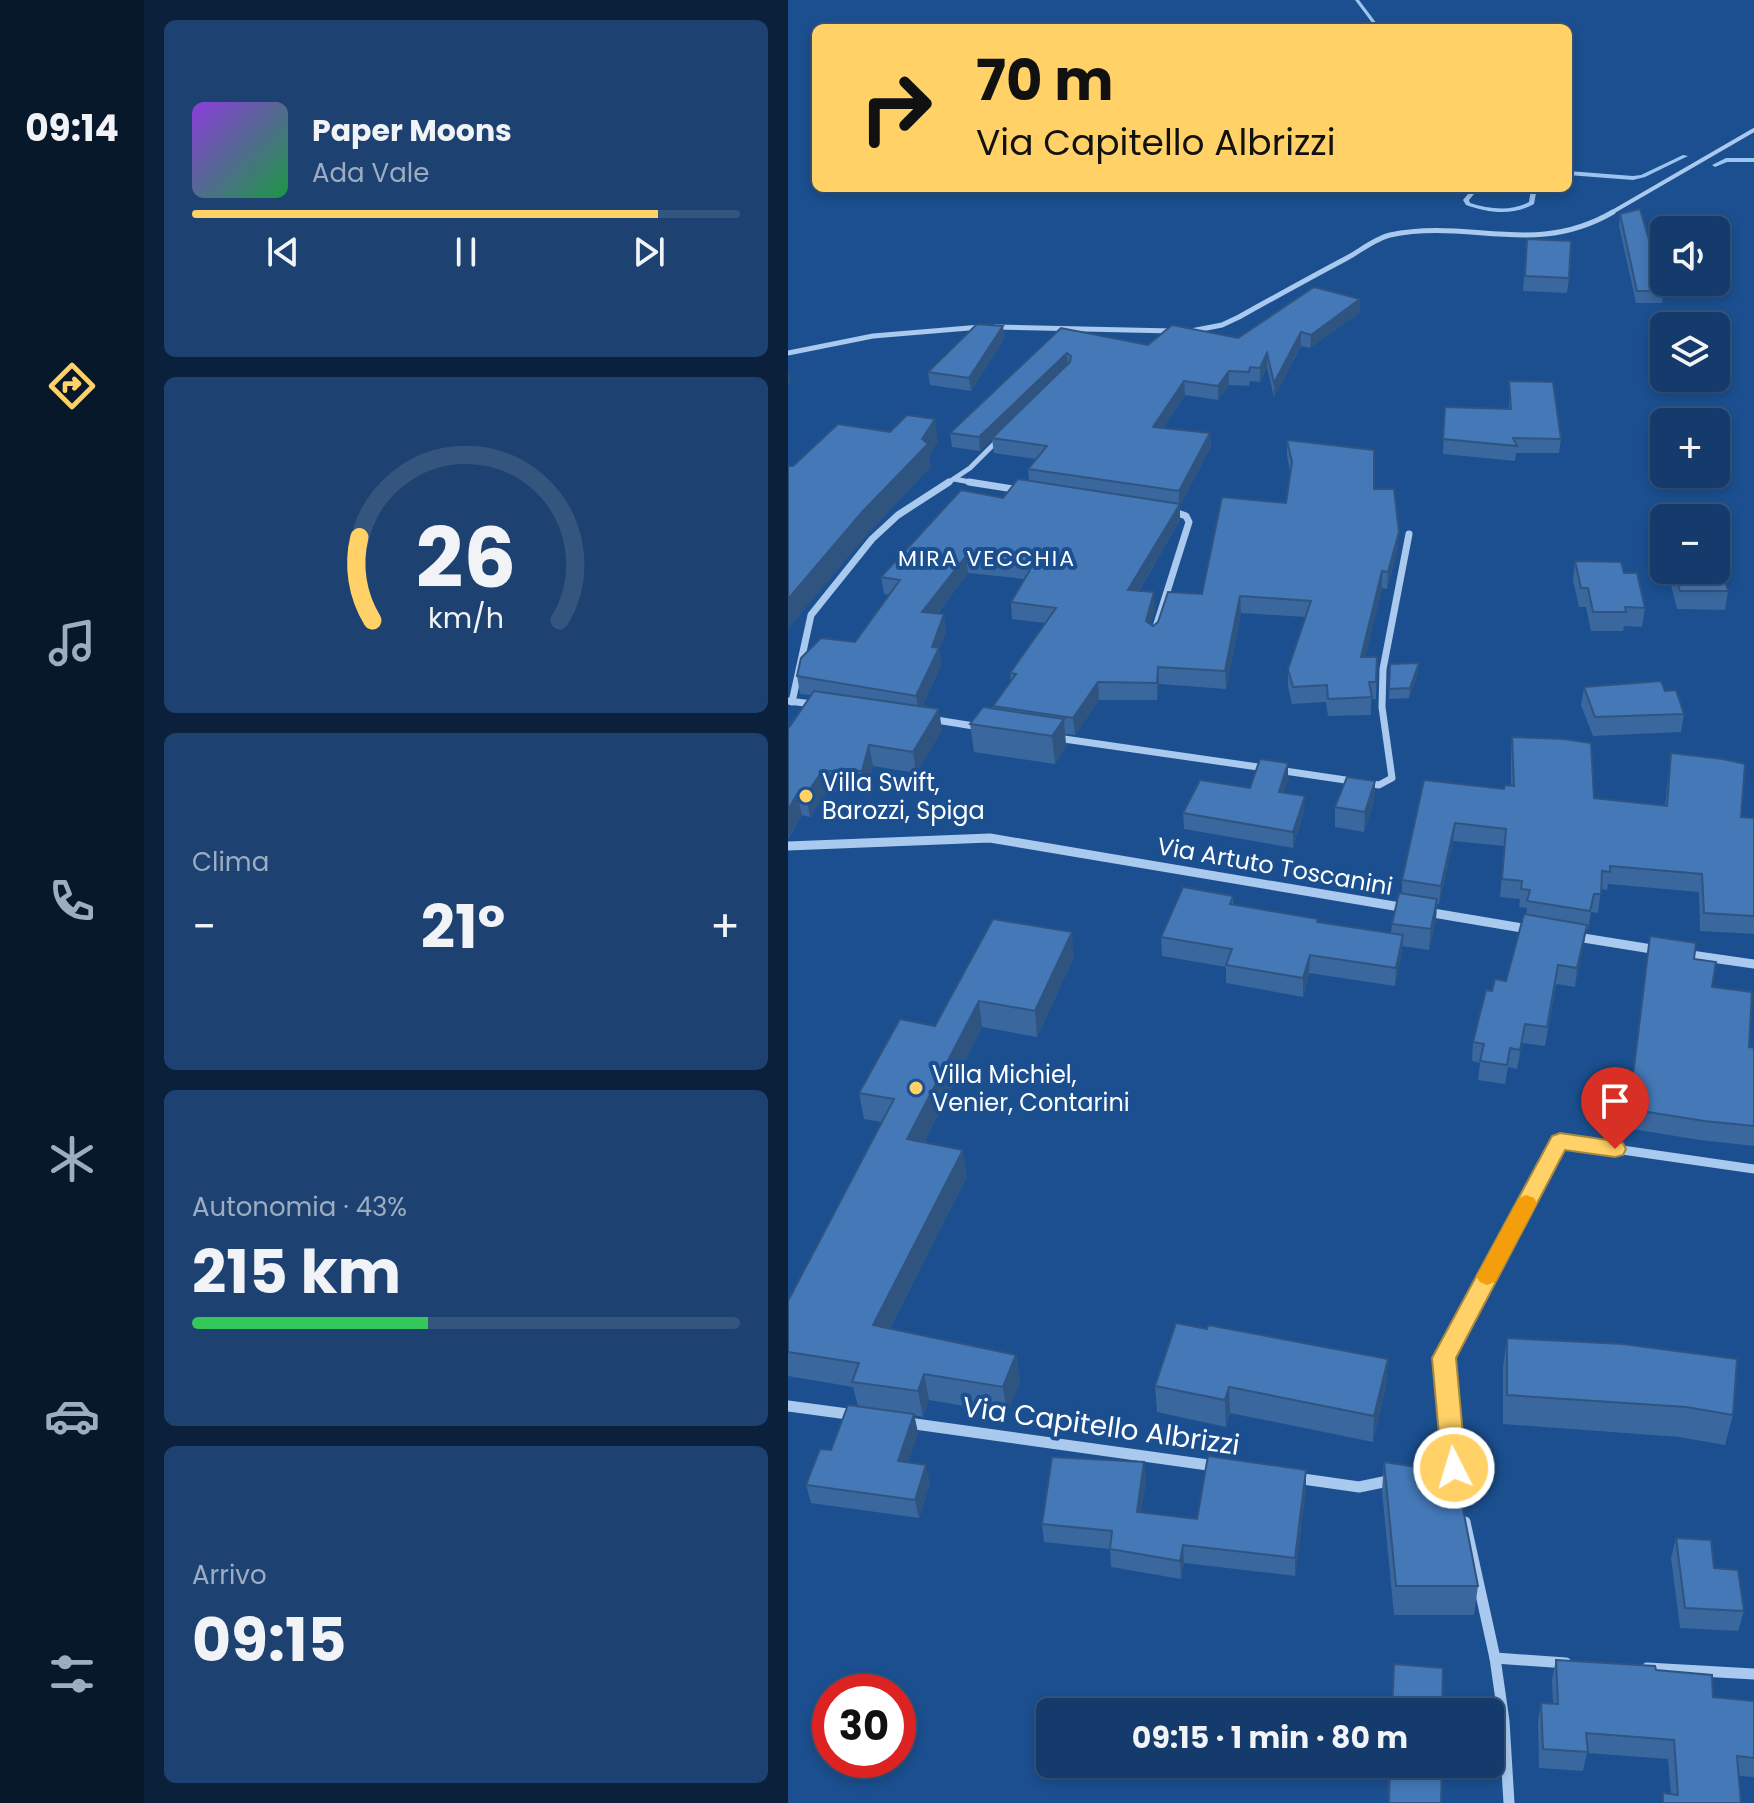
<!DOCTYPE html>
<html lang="it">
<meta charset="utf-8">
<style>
:root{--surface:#143b6b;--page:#1d4271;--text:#f1f3f6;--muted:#9dadc1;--line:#33557e;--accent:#ffd166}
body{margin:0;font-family:Poppins,sans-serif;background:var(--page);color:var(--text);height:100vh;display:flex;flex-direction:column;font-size:30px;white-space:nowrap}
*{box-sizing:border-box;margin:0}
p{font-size:26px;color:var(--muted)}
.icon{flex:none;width:44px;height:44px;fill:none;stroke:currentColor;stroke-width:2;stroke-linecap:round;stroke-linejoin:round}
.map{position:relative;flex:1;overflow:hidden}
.side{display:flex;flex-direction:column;gap:20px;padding:20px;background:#0b203b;width:644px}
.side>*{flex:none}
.guide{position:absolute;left:24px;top:24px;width:760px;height:168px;border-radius:12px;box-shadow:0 4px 12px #0003,0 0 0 2px var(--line);background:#ffd166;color:#111;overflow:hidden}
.controls{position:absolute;left:862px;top:216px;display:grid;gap:16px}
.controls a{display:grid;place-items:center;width:80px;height:80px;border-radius:12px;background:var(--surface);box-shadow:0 4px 12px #0003,0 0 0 2px var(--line);font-size:40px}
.speed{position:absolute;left:24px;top:1674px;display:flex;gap:16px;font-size:40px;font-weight:700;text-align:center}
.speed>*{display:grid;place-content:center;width:104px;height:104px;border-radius:50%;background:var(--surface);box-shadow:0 4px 12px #0003,0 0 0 2px var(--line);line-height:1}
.speed .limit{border:12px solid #d22;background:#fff;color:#111}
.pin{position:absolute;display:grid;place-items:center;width:68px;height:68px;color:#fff;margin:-82px -34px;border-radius:50% 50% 50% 0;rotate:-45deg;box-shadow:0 0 8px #0007}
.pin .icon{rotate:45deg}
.me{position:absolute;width:88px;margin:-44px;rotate:355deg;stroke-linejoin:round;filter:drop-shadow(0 0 6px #0008)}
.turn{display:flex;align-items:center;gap:28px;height:168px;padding:0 32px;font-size:36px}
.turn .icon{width:104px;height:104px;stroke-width:2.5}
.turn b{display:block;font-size:56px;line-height:68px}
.big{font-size:60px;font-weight:700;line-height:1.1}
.side .tile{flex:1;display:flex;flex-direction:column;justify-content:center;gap:12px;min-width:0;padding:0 28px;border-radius:12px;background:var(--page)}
.side .dial{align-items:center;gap:0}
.dial svg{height:208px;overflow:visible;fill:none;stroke:var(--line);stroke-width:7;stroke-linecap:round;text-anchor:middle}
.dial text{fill:var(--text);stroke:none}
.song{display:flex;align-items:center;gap:24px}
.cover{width:96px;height:96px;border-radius:12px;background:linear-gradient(135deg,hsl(270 70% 55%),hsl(140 70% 35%))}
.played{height:8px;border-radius:4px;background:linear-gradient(90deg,var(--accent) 85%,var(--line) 85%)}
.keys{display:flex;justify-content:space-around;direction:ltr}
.heat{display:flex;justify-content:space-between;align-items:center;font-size:44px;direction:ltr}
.charge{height:12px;border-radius:6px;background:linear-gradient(90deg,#34c759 43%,var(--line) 0)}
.trip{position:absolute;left:248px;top:1698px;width:468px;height:80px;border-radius:12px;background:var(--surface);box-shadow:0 4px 12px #0003,0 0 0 2px var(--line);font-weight:700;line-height:80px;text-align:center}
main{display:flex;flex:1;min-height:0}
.menu{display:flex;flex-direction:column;width:144px;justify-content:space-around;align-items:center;background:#08182b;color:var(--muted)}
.menu .icon{width:56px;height:56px}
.menu .selected{color:var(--accent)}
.menu b{font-size:36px;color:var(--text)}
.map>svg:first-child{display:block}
</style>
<main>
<nav class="menu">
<b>09:14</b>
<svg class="icon selected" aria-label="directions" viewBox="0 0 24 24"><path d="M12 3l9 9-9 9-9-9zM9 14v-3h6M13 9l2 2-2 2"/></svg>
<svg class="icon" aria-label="music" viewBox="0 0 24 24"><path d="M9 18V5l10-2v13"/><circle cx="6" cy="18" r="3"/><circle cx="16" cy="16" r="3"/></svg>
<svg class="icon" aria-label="phone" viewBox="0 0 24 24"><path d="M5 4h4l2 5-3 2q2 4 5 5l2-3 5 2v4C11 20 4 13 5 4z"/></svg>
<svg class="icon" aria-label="climate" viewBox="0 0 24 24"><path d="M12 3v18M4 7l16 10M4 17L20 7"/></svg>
<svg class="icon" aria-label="car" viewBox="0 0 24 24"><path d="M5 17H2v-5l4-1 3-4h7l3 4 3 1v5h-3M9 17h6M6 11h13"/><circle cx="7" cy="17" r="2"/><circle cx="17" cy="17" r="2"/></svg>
<svg class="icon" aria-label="filters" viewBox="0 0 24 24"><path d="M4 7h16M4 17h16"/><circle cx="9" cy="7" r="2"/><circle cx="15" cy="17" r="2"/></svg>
</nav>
<section class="side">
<div class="tile">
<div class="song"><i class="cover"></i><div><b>Paper Moons</b><p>Ada Vale</p></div></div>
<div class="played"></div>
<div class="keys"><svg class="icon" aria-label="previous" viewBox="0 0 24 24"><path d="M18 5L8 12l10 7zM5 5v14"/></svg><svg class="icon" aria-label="pause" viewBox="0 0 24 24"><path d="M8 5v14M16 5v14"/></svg><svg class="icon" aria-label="next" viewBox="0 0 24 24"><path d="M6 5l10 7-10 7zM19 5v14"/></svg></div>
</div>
<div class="tile dial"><svg viewBox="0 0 100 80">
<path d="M14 69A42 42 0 1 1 86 69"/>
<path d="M14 69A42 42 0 0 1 9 37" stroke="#ffd166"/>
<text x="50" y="56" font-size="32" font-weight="700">26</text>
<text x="50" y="72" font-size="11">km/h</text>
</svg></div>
<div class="tile"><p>Clima</p>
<div class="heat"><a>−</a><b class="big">21°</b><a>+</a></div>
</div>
<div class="tile"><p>Autonomia · 43%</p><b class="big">215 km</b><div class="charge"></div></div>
<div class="tile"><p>Arrivo</p><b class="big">09:15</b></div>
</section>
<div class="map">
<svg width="966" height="1803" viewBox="0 0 966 1803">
<rect width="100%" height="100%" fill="#1b4f8f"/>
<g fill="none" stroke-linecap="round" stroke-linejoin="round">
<g fill="#9cc4f0" fill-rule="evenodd">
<polygon points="567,0 571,0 592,28 588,28"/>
<polygon points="895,155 900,156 857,177 845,180 780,175 780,171 845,176 853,175"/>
<polygon points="938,158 966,158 966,162 939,162 927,167 924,165"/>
<path d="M685 188H691L681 200 682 203C701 209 723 212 741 202L743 188H749L746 204C725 216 700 213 678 205L675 200Z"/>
</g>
<polyline stroke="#a9c9ee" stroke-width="4" points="821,214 966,130"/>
<g stroke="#a9c9ee" stroke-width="5">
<polyline points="207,327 385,331"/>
<path d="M403 331 434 325 451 317C487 297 523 277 559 258 572 251 588 238 602 235 682 218 746 258 825 212"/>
<polyline points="0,353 85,336 193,327"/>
<polyline points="166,479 193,484"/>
<polyline points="158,484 182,468 210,440"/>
</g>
<g stroke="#a9c9ee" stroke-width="7">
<polyline points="181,482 232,490"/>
<polyline points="366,633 401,522 398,516 384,511"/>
<polyline points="0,701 25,704"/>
<polyline points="4,702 23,615 84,539 110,515 161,482"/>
<polyline points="142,719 192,727"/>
<polyline points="269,738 477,768"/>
<polyline points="490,770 591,785 604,778 594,707 595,669 621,534"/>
</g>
<g stroke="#a9c9ee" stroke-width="9">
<polyline points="0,846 202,838 618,908"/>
<polyline points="639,912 740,929"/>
<polyline points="789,937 870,950"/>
<polyline points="896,954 966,964"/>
<polyline points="710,1257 772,1141 966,1169"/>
</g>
<g stroke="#a9c9ee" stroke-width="11">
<polyline points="0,1406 67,1415"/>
<polyline points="120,1423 427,1466"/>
<polyline points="666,1468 656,1358 711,1255"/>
<polyline points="642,1473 666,1468 669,1481"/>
<polyline points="508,1478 571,1487 605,1480"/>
<polyline points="677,1522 707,1658 716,1721 721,1803"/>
<polyline points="707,1658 778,1663"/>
<polyline points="859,1668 966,1674"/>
</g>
</g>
<g fill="#3a679d">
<polygon points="832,214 876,291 874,303 848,303 831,226"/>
<polygon points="739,239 781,278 779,293 735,291"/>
<polygon points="572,299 572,312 522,348 513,346 486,397 479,367 472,382 462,381 461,386 441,385 430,400 397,395 375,428 422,433 423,447 392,505 392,520 351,591 367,609 362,624 365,626 414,594 498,503 502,472 499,456 499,440 586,489 610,548 599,589 594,588 577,657 589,657 588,699 583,699 583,715 540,716 538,702 504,704 500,687 500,669 517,617 453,613 438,689 371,684 369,700 311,700 287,735 277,734 278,747 267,764 186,752 182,724 205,709 205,706 223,682 222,673 257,623 224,619 223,602 236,579 180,573 149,614 156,614 158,631 151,650 153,665 134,707 154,730 128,773 85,766 78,792 38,792 22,817 14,815 0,839 0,729 23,695 12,694 9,676 67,642 102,595 96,594 93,577 241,481 240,469 248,459 206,453 204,439 192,451 164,447 162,433 273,328 360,345 450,338"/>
<polygon points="215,326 216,339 183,391 142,385 140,372"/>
<polygon points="721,381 773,439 771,453 728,453 727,461 655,454 657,407 721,409"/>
<polygon points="787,561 836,573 857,608 854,627 836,626 835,631 803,631 798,607 791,607 785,580"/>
<polygon points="879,570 928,570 940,591 937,610 889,609"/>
<polygon points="602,664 630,673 621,698 601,699"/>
<polygon points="796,687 877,691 896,714 893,732 805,736 793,705"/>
<polygon points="724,737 806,798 877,805 883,753 953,817 966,818 966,934 912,931 911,892 820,884 819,890 813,889 810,913 803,912 800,929 798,929 787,987 768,984 757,1046 734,1043 729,1069 720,1067 717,1084 690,1080 692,1063 684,1061 685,1042 704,991 718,981 738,915 739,908 731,907 732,899 712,897 716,846 665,841 651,904 649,904 648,919 641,950 614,946 607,986 521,973 515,997 438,983 438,967 374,956 373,937 445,896 445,904 530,919 530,922 603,933 604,924 614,893 614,880 636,780 716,789 723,786 723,754"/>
<polygon points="500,763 500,779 495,793 516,812 505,848 396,829 395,813 462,788"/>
<polygon points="587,781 586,801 576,832 547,827 547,807"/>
<polygon points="205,919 286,957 249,1037 194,1027 136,1142 179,1176 102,1329 228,1355 232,1381 219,1413 141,1400 135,1417 126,1415 130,1433 120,1462 142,1483 131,1518 23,1503 18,1485 43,1450 70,1406 65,1387 0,1376 0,1301 94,1122 76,1119 71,1093 147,1026"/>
<polygon points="862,936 906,959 961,1047 966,1048 966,1146 912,1140 838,1128"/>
<polygon points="719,1338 945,1415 937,1445 891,1437 715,1424 715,1367"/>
<polygon points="600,1359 598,1386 585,1442 442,1413 438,1427 369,1412 367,1386"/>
<polygon points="596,1462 690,1586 686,1615 606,1615 594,1491"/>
<polygon points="358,1480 353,1512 409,1519 518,1488 507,1576 396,1563 393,1579 323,1567 322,1549 256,1542 254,1524"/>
<polygon points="888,1538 926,1568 956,1611 950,1631 892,1628 883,1558"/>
<polygon points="768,1660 868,1670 925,1697 966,1701 966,1777 951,1776 953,1803 883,1794 880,1759 799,1753 795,1771 751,1768 750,1722 753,1703 765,1703 764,1679"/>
<polygon points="601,1764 654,1764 653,1803 600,1803"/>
</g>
<g fill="#305480">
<polygon points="572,299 572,312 522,348 523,335"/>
<polygon points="215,326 216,339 183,391 181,378"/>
<polygon points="513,332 513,346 486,397 486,383"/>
<polygon points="279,353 280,367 192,451 191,437"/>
<polygon points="479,353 479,367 472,382 472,368"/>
<polygon points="1,370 3,383 0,386 0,371"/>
<polygon points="441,371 441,385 430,400 430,386"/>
<polygon points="396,381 397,395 366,441 365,427"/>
<polygon points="147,419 150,442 141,456 143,467 79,535 0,629 0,599 75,511 134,439"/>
<polygon points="422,433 423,447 392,505 392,520 341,607 340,590 391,505 391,491"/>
<polygon points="611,532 610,548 599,589 600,572"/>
<polygon points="178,556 180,573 137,629 134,612"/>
<polygon points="594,571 594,588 573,674 573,657"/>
<polygon points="366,592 367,609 359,638 358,621"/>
<polygon points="452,596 453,613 438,689 437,671"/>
<polygon points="156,614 158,631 151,650 153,665 131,713 128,696 144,647"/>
<polygon points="631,663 630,673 621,698 622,688"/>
<polygon points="370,667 371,684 369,700 369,683"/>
<polygon points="310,682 311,700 287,735 285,718"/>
<polygon points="151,709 154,730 128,773 125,752"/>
<polygon points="276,719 278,747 267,764 264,736"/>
<polygon points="81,745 85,766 78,792 74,771"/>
<polygon points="500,763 500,779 491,808 491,792"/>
<polygon points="34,771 38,792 22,817 18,795"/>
<polygon points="587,781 586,801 576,832 577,812"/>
<polygon points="9,794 14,815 0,838 0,810"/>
<polygon points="517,796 516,812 505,848 505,832"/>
<polygon points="667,823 665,841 651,904 653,886"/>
<polygon points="649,899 648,919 641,950 643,929"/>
<polygon points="799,925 796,944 787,987 789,968"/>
<polygon points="284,932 286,957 249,1037 247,1011"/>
<polygon points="615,935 614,954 607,986 608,968"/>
<polygon points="522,955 521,973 515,997 515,978"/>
<polygon points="191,1001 194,1027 124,1165 119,1139"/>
<polygon points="175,1150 179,1176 91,1351 85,1325"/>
<polygon points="228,1355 232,1381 219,1413 215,1387"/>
<polygon points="600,1359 598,1386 585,1442 586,1416"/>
<polygon points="136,1374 141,1400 135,1417 130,1391"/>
<polygon points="441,1387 442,1413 438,1427 437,1400"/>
<polygon points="126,1414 130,1433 114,1480 110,1461"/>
<polygon points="356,1462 358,1480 351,1530 349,1512"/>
<polygon points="138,1465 142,1483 131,1518 127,1500"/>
<polygon points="518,1470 518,1488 507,1576 507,1558"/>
<polygon points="395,1545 396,1563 393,1579 392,1561"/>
</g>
<g fill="#4478b7" stroke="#305480" stroke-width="2">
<polygon points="852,209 876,291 849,291 832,214"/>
<polygon points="739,239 783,241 781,278 737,276"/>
<polygon points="526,287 572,299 523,335 513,332 486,383 479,353 472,368 462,367 461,372 441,371 430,386 396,381 365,427 422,433 391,491 240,469 259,446 204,438 282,362 283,356 279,353 191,437 162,433 273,328 360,345 384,325 450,338"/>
<polygon points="189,324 215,326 181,378 140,372"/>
<polygon points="721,381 765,382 773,439 725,438 729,446 655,439 657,407 723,409"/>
<polygon points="119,415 147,419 134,439 140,444 75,511 0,599 0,466 5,466 50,424 102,432"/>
<polygon points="499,440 586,450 586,489 606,489 611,532 600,572 594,571 573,657 589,657 588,682 581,682 584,697 540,699 539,685 505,687 500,669 523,601 452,596 437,671 370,667 369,683 310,682 285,718 205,706 228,674 222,673 268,608 223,602 246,563 178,556 134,612 156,614 144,647 151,648 128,696 9,676 13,658 33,638 67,642 112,580 93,577 173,490 215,498 230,479 392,504 340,590 366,592 358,621 365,626 370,622 380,592 414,594 434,497 498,503 504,462"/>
<polygon points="928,554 940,591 892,591 886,570 928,570"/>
<polygon points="787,561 833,562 836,573 849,573 857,608 837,607 838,612 805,612 800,588 793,588"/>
<polygon points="631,663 622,688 601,689 602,664"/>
<polygon points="873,681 877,691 888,690 896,714 807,717 796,687"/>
<polygon points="26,691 151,709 125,752 81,745 74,771 34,771 18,795 9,794 0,810 0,729"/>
<polygon points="195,707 276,719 264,736 182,724"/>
<polygon points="724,737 775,739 803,743 806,798 879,806 883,753 935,759 957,764 953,817 966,818 966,916 916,913 914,874 822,866 822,872 814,871 813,894 806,894 802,911 739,901 742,890 733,889 734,881 714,879 718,829 667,823 653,886 614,880 636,780 716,789 717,785 726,786"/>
<polygon points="472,759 500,763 491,792 517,796 505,832 395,813 412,780 462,788"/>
<polygon points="559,777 587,781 577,812 547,807"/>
<polygon points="395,887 445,896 442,904 530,919 529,922 615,935 608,968 522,955 515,978 438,965 444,949 373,937"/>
<polygon points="611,893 649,899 643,929 604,924"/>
<polygon points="736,914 799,925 789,968 770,965 759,1027 737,1024 732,1050 722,1048 719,1065 692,1061 696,1044 685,1042 698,990 704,991 707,979 718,981"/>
<polygon points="205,919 284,932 247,1011 191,1001 119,1139 175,1150 85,1325 228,1355 215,1387 136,1374 130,1391 64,1382 71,1363 0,1352 0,1301 106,1099 71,1093 112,1019 147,1026"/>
<polygon points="862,936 908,943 906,959 928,962 924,987 964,992 961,1047 966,1048 966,1126 916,1121 841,1109"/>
<polygon points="388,1323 419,1329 420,1325 600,1359 586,1416 441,1387 437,1400 367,1386"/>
<polygon points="719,1338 835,1344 949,1359 945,1415 898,1407 719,1395"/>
<polygon points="60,1405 126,1414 110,1461 138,1465 127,1500 18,1485 32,1449 43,1450"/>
<polygon points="420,1456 518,1470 507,1558 395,1545 392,1561 322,1549 324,1531 254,1524 264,1457 356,1462 349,1512 409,1519"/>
<polygon points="596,1462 668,1473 690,1586 608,1586"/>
<polygon points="888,1538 923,1540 926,1568 950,1570 956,1611 897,1608"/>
<polygon points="768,1660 867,1666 868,1670 924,1675 925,1697 966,1701 966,1758 949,1756 953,1803 875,1803 875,1793 890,1795 886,1740 798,1733 800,1752 755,1749 753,1703 770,1704"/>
<polygon points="606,1664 655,1668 654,1712 604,1712"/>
<polygon points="602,1764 654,1764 653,1803 601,1803"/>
</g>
<polygon fill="#ffd166" stroke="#a68842" stroke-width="2" points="772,1133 827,1141 835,1143 838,1149 835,1155 827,1157 777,1150 668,1358 678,1468 674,1475 666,1478 657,1475 654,1468 644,1358 764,1136"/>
<polygon fill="#f59e0b" points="738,1195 746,1198 749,1203 707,1282 699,1285 692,1282 688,1276 692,1270 731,1198"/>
<g fill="#ffd166" stroke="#1b4f8f" stroke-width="3">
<circle cx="18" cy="796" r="8"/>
<circle cx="128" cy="1088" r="8"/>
</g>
<g text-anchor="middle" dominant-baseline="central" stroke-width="8" stroke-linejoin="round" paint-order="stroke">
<g font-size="22" letter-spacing="2" fill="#fff" stroke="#1b4f8f">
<text x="199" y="558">MIRA VECCHIA</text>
</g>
<g font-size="24" fill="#fff" stroke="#1b4f8f" text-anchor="start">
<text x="34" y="782">Villa Swift,<tspan x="34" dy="28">Barozzi, Spiga</tspan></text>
<text x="144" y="1074">Villa Michiel,<tspan x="144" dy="28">Venier, Contarini</tspan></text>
</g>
<g font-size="24" fill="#fff" stroke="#1b4f8f">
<text transform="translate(487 866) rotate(10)">Via Artuto Toscanini</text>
</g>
<g font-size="28" fill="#fff" stroke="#1b4f8f">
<text transform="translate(313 1426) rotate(8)">Via Capitello Albrizzi</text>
</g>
</g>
</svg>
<div class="controls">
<a><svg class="icon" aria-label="sound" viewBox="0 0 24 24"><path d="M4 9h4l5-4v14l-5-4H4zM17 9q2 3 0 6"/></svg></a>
<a><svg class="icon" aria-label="layers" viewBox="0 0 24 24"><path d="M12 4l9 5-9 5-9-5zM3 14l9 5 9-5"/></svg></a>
<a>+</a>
<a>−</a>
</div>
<div class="speed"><div class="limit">30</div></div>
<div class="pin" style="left:827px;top:1149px;background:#d93025"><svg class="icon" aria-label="arrive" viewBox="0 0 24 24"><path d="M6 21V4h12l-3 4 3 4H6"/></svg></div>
<svg class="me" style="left:666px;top:1468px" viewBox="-20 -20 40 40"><circle r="17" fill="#ffd166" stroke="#fff" stroke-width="3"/><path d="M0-11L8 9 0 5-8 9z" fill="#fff"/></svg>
<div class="trip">09:15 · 1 min · 80 m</div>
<div class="guide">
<div class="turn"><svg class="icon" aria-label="right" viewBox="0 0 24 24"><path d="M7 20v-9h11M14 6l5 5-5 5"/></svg><div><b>70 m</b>Via Capitello Albrizzi</div></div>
</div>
</div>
</main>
